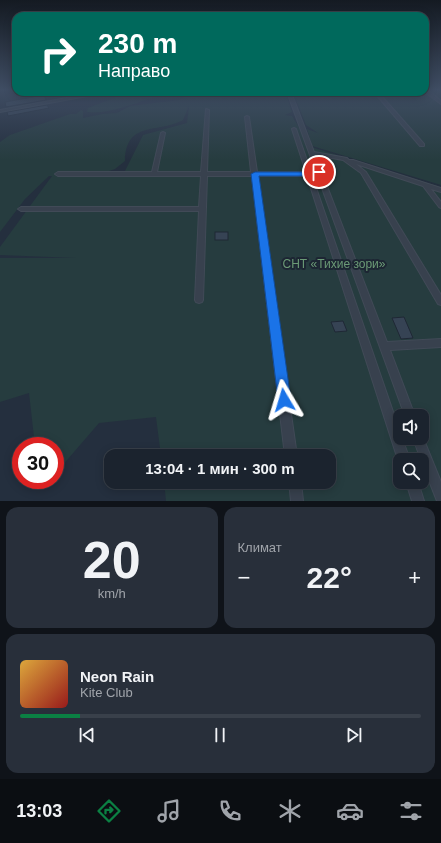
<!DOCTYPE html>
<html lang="ru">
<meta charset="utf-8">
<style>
:root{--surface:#1b232e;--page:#282f3a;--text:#f1f3f6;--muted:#a0a4aa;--line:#39404a;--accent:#0b8043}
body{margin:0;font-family:Arial,sans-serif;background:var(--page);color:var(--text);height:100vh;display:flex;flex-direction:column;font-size:15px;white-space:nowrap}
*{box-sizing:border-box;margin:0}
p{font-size:13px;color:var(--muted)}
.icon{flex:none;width:22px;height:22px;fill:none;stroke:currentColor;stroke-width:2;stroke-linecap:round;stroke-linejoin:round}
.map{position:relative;height:501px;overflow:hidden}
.drawer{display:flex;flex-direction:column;gap:6px;padding:6px;background:#0f1319;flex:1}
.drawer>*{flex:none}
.guide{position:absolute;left:12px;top:12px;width:417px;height:84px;border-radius:12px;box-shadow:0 2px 10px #0003,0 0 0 1px var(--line);background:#00695c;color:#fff;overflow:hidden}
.fabs{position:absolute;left:393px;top:409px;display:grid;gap:8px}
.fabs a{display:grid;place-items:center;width:36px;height:36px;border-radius:8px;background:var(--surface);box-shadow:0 2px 10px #0003,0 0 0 1px var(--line);font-size:20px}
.speed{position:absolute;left:12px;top:437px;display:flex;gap:8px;font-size:20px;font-weight:700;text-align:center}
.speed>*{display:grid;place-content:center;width:52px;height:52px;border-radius:50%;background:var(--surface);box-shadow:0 2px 10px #0003,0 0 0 1px var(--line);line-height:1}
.speed .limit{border:6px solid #d22;background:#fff;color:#111}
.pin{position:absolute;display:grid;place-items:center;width:34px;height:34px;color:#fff;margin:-17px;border:2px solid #fff;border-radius:50%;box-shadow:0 1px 4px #0007}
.me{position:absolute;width:44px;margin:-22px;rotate:353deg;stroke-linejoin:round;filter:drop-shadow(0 0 3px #0008)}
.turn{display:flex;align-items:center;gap:14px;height:84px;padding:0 20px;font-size:18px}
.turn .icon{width:52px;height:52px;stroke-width:2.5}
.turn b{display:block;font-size:28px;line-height:34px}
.big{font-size:30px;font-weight:700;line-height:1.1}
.drawer .card{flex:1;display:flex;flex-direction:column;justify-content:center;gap:6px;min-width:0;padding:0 14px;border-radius:12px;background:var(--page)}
.drawer .dial{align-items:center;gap:0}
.dial b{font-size:52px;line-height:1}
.song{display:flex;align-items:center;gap:12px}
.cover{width:48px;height:48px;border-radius:6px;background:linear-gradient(135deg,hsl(40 70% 55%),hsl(0 70% 35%))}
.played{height:4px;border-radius:2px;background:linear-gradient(90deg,var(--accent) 15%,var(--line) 15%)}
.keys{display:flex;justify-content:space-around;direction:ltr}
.heat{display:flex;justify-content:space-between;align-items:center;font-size:22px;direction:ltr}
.drawer .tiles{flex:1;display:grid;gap:6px;grid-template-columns:1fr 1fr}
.card:last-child{grid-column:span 2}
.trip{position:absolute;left:104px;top:449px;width:232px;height:40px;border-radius:12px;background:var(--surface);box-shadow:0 2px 10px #0003,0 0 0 1px var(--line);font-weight:700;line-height:40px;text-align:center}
.tabs{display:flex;height:64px;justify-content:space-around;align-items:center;background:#0b0e12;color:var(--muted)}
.tabs .icon{width:28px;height:28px}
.tabs .active{color:var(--accent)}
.tabs b{font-size:18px;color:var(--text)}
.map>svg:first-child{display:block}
</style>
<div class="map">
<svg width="441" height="501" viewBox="0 0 441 501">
<rect width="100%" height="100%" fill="#242f3e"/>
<g fill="#263c3f" fill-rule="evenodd">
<polygon points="425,90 441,90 441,185 312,146 307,129 318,133 306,125 293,92 425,92"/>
<path d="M129 92H174C145 97 117 115 87 112L88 108Z"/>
<path d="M195 92H285L292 112 285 115 292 116 311 147 441 187V501H166L164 482H329V456H161L156 417 99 423 55 474V446H35L29 393 0 402V258H76L0 255V247L52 176H49L25 199 0 232V142L10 135 70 114H76L81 110 83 111V118L102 114 117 113 130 106 179 100ZM189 106 187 123 143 135 125 171H109L115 169 125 161C126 120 158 134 183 120ZM400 416H422V438H400ZM400 460H422V482H400Z"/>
</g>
<g fill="#364354" stroke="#1f2835">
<polygon points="44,95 46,100 6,107 5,102"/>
<polygon points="47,105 49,108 8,116 7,112"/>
<rect x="215" y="232" width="13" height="8"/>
<polygon points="404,317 413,338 401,339 392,318"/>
<polygon points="343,321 347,331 335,332 331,322"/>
</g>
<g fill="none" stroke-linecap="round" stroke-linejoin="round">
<defs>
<g id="minor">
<polygon points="425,90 428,90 441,101 441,104 425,92"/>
<polygon points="100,92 109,92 0,112 0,110"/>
<polygon points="287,92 291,92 314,152 347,158 349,160 353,160 441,188 441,192 431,189 441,202 441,208 439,207 423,186 356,164 366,172 441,295 441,305 438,304 361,173 343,160 315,155 387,342 441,339 441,347 390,350 415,416 405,416"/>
<polygon points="374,92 378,92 424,144 424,146 420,146"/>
<polygon points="206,109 209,110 207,172 251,172 245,117 247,116 249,117 257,172 306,172 292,129 294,128 296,129 311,172 316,174 312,176 400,432 400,438 402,438 410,460 400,460 400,464 398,460 307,176 257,176 297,456 285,456 252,176 207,176 203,300 202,302 199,303 196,302 195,300 199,211 21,211 18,209 21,207 199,207 201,176 58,176 55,174 58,172 152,172 161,133 163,132 165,133 157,172 201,172"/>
<polygon points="422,435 441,482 441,501 437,501 422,463 422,460 421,460 413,438 422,438"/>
<polygon points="289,482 301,482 303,501 291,501"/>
<polygon points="406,482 418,482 424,501 412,501"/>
</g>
</defs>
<use href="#minor" stroke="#414a57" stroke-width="2"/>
<use href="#minor" fill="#38414e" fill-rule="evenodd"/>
</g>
<linearGradient id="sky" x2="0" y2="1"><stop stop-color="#141a22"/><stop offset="0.56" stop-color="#3f4d63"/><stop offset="1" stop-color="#3f4d63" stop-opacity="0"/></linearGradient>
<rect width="441" height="160" fill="url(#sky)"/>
<polygon fill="#1a73e8" stroke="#114b97" points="319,169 321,170 321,173 310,176 259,176 291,400 289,405 284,406 280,405 278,400 251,174 255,172 310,172"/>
<g text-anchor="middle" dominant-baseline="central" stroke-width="4" stroke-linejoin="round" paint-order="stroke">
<g font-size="12" fill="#6b9a76" stroke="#1d2633">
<text x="334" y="264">СНТ «Тихие зори»</text>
</g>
</g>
</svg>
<div class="fabs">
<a><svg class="icon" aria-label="sound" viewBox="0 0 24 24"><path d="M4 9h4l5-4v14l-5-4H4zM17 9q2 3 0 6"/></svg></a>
<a><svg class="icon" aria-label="search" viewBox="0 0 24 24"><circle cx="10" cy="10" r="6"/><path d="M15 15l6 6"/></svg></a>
</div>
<div class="speed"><div class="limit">30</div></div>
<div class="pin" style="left:319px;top:172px;background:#d93025"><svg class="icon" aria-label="arrive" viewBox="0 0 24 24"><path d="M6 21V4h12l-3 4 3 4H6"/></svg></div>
<svg class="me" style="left:284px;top:400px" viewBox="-20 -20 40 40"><path d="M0-17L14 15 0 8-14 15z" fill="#1a73e8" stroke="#fff" stroke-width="4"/></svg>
<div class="trip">13:04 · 1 мин · 300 m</div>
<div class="guide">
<div class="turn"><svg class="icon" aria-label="right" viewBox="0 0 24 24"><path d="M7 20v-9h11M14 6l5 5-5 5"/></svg><div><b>230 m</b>Направо</div></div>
</div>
</div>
<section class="drawer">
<div class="tiles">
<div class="card dial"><b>20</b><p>km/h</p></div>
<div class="card"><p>Климат</p>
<div class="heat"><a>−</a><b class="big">22°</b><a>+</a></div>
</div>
<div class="card">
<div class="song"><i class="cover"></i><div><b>Neon Rain</b><p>Kite Club</p></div></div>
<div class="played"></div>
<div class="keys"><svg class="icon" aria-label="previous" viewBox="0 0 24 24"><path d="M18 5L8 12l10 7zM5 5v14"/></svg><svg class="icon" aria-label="pause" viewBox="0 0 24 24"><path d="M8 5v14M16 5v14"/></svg><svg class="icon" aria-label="next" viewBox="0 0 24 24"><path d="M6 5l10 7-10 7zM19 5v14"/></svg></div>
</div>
</div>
</section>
<nav class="tabs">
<b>13:03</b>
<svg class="icon active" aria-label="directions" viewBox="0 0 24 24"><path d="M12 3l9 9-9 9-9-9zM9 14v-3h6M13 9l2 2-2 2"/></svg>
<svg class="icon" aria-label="music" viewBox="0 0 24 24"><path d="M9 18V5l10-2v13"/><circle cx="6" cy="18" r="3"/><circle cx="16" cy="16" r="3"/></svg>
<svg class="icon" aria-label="phone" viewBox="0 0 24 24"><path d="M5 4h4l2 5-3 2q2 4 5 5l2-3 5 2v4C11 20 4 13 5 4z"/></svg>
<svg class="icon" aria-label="climate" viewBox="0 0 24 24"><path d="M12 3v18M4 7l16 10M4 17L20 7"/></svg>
<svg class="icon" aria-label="car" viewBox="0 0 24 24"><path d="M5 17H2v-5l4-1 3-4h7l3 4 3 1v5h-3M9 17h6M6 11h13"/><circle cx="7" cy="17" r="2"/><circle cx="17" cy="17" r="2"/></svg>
<svg class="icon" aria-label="filters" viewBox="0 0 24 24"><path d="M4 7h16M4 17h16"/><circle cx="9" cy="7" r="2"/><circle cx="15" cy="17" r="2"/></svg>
</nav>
